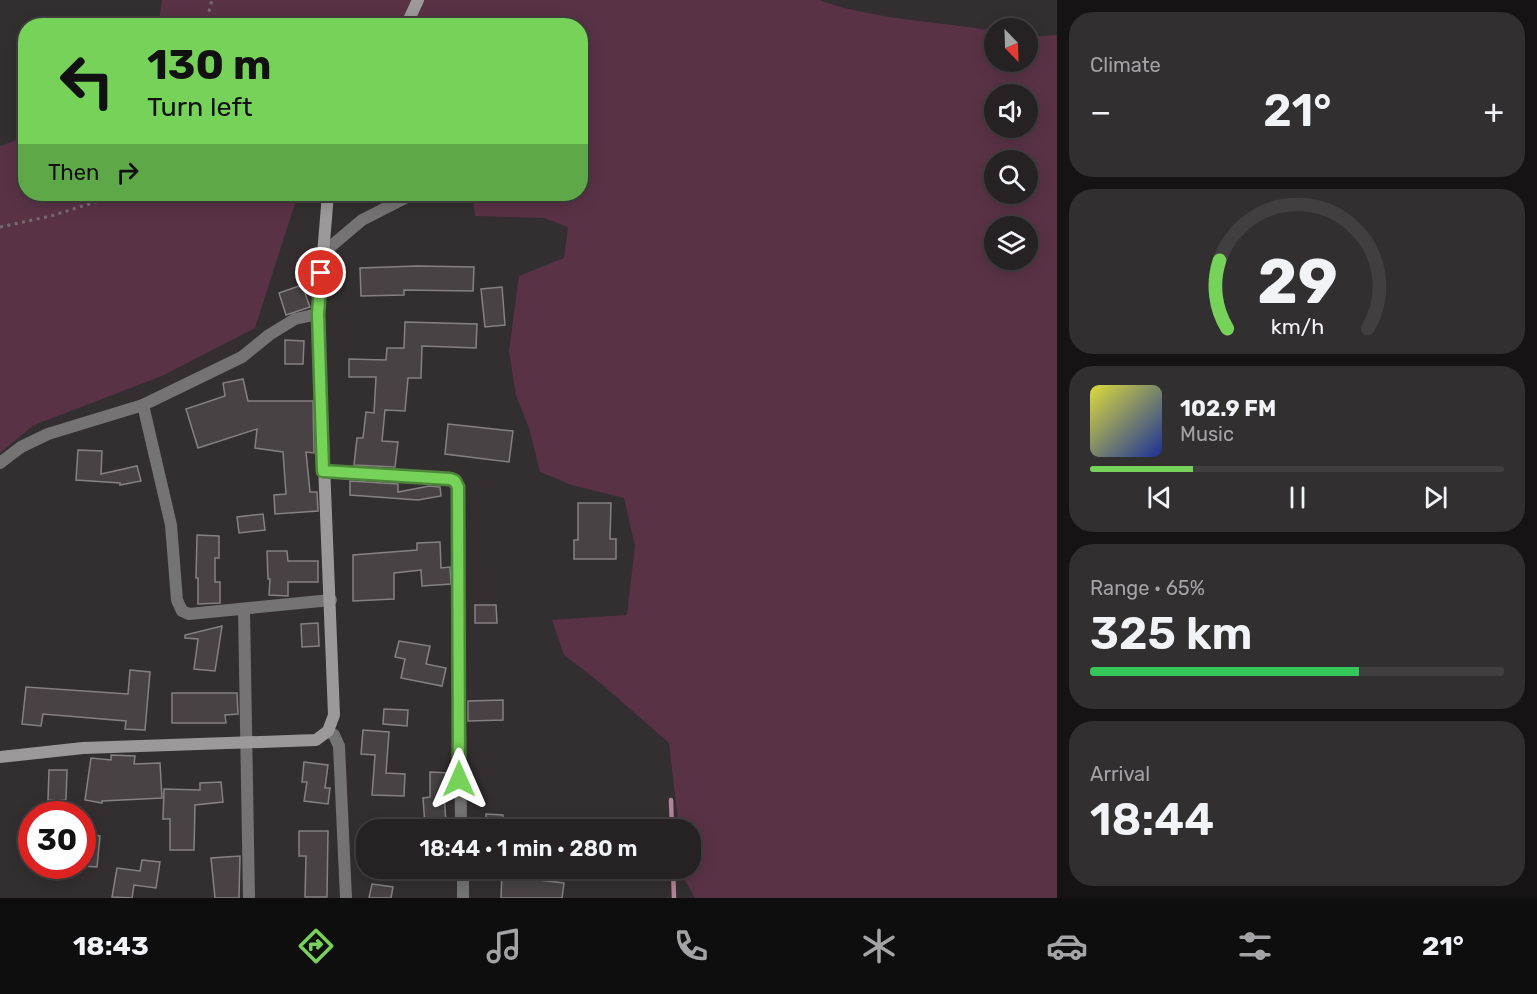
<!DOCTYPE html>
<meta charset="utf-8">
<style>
:root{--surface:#262224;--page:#322f31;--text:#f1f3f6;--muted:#a4a4a6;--line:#423f41;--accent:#77d259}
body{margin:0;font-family:Rubik,sans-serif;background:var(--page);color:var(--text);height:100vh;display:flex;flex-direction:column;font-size:22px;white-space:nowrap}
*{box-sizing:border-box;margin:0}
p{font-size:20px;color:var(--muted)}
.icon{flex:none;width:33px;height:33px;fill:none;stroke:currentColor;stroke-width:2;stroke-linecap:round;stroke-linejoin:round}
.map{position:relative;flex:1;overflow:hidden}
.side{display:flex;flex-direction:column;gap:12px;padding:12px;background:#151314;width:480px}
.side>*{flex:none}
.banner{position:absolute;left:18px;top:18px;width:570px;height:183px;border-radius:24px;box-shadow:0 3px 15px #0003,0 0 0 2px var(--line);background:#77d259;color:#111;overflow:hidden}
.needle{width:39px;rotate:157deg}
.controls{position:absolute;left:984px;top:18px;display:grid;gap:12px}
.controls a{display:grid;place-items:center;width:54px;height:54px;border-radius:50%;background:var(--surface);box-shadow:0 3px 15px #0003,0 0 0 2px var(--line);font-size:30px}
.speed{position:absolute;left:18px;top:801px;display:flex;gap:12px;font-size:30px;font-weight:700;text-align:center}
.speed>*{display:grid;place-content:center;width:78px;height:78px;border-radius:50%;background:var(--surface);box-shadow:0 3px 15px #0003,0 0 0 2px var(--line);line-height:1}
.speed .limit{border:9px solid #d22;background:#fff;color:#111}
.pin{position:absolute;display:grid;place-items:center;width:51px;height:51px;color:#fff;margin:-26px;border:3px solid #fff;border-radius:50%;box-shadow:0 2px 6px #0007}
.me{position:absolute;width:66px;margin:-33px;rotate:0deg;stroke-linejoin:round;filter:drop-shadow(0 0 4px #0008)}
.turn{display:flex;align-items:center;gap:21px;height:126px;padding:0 30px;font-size:27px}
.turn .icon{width:78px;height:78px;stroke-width:2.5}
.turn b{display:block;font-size:42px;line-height:51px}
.then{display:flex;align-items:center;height:57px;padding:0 30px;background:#0003;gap:12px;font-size:22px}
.big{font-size:45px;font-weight:600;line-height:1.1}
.side .widget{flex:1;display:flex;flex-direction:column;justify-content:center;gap:9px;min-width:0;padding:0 21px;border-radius:24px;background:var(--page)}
.side .dial{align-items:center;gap:0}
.dial svg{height:156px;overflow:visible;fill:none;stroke:var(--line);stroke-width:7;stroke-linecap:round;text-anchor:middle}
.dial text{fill:var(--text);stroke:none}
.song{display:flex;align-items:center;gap:18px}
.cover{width:72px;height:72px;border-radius:9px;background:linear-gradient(135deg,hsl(60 70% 55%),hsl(230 70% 35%))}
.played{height:6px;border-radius:3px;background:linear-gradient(90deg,var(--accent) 25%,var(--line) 25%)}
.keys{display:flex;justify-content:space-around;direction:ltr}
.heat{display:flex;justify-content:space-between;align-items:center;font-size:33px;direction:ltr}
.charge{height:9px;border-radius:4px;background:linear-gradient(90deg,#34c759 65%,var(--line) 0)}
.trip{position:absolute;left:356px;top:819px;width:345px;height:60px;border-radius:24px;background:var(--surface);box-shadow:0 3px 15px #0003,0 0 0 2px var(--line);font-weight:600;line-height:60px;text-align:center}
.menu{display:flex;height:96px;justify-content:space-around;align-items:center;background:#0f0e0e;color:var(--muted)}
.menu .icon{width:42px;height:42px}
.menu .selected{color:var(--accent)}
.menu b{font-size:27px;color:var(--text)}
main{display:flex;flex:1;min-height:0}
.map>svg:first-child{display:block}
</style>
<main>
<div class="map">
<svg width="1057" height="898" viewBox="0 0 1057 898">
<rect width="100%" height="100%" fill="#332e30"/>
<g fill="#5a3246" fill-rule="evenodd">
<path d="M162 0H819C875 20 936 21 994 31V62H1028V37L1057 35V898H695L683 877 682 869 690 868V830L679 829 669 743 598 681 564 655 552 620 627 615 635 546 624 498 572 485 540 472 530 431 516 395 509 351 519 276 564 258 568 227 544 218 475 216 473 194H580V26H156L159 21ZM994 94H1028V128H994ZM994 160H1028V194H994ZM994 226H1028V260H994Z"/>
<polygon points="25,137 26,194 298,194 255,328 162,376 34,425 0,453 0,146"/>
</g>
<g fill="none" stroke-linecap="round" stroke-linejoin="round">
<g stroke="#b3829b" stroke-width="4.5">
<polyline points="671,800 672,830"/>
<polyline points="673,868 674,898"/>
</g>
</g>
<g fill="#484245" stroke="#868083" stroke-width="1.5">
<polygon points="417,266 474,267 473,291 404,290 404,295 361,296 360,268"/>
<polygon points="302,285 310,307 286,315 279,293"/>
<polygon points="502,287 505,325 485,327 481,289"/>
<polygon points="405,322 477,324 476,348 422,346 421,378 408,378 405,411 385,410 382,441 398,442 395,467 354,465 357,438 363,438 366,412 374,413 376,377 349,377 349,359 386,360 387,348 404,348"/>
<polygon points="285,340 304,341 303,364 285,364"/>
<polygon points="243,379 248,401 313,401 314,453 306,452 310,492 317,492 318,511 275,514 274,495 286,494 283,452 255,448 257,429 198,448 186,409 225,396 223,383"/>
<polygon points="448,424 513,431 509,462 445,454"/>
<polygon points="78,450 102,451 101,474 137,466 141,481 120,485 120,483 76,480"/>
<polygon points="350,481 398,484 398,492 429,486 440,487 441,496 418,500 350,495"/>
<polygon points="578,503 611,503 610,539 616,539 616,559 574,559 574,540 578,540"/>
<polygon points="263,514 265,530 239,533 237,517"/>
<polygon points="197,535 219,536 219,558 215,558 215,582 220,582 220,603 198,604 198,578 196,578"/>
<polygon points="440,542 441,568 450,567 451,584 422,586 421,570 394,573 394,599 353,601 353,555 417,550 417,543"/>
<polygon points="267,551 287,551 288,561 318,561 318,582 288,582 288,596 269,595 270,579 268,579"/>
<polygon points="475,605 496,605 497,623 475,623"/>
<polygon points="318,623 319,646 302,647 301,624"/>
<polygon points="222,626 215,671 194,669 198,639 185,638 185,635"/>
<polygon points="399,641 430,646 426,664 446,668 442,686 401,678 405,659 395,657"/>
<polygon points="130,670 150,672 145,730 125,729 126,721 43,714 41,726 22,724 26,687 128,694"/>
<polygon points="172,693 237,693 238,714 225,715 226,723 172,723"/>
<polygon points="503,700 503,720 468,721 468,701"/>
<polygon points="384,709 408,710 407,726 383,724"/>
<polygon points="363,730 389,732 386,773 405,774 404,796 372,795 375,755 361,754"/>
<polygon points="111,755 135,756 134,764 160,763 162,798 102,801 102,803 85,800 91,758 111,760"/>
<polygon points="304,762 328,765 325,788 330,788 328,804 304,801 307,782 302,782"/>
<polygon points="49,770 67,770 66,800 48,800"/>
<polygon points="430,772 452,773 452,791 444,791 446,824 425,825 423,798 430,797"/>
<polygon points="221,782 223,802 195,805 194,850 170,850 170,819 163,819 164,789 200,790 200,783"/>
<polygon points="486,814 503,815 502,830 485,829"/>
<polygon points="299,831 328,831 327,897 305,897 306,856 299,856"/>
<polygon points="82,834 100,836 97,867 82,866"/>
<polygon points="240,856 239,898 215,898 211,858"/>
<polygon points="142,860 160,862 156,888 134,885 132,898 112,897 117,868 140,871"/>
<polygon points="521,868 540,868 539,880 564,883 562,898 501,898 502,872 520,873"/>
<polygon points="372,884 393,887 391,898 369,898"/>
</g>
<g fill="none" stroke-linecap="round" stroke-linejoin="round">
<g stroke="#736e70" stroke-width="3" stroke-dasharray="3 4.5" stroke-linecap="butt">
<polyline points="205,26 212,0"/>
<polyline points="0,227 51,216 121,194"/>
</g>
<g stroke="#767374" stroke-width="12">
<polyline points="323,253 362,220 413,194"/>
<polyline points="143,405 171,525 177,600 182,611 189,614 331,600"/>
<polyline points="0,463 21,447 48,434 143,405 242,357 269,335 295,319 318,314"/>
<polyline points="323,471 450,479 455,481 458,487 461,830"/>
<polyline points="244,609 249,898"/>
<polyline points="328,731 334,735 339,746 346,898"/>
<polyline points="463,898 463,868"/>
</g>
<g stroke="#9d999b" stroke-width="12">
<polyline points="406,26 418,0"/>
<polyline points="0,757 83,748 316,740 328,731 334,715 318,314 328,194"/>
</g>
</g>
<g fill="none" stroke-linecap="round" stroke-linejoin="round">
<defs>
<polyline id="route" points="321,273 318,314 323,471 450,479 455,481 458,487 459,779"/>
</defs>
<use href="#route" stroke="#4d883a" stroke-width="15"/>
<use href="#route" stroke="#77d259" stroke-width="10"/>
</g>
</svg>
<div class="controls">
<a><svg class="needle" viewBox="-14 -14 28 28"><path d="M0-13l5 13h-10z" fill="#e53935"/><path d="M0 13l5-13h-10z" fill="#a4a4a6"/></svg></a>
<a><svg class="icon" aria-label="sound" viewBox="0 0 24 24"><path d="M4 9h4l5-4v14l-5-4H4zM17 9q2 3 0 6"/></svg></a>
<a><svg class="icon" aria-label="search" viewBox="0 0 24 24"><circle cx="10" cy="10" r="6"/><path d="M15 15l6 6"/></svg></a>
<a><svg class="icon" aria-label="layers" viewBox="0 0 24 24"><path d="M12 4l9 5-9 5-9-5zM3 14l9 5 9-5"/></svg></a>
</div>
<div class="speed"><div class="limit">30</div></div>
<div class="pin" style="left:321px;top:273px;background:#d93025"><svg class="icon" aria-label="arrive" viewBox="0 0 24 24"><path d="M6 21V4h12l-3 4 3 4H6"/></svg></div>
<svg class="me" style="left:459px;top:779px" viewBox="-20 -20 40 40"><path d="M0-17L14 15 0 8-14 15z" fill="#77d259" stroke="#fff" stroke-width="4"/></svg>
<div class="trip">18:44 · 1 min · 280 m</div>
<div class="banner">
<div class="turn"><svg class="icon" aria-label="left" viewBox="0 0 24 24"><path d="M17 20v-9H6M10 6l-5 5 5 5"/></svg><div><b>130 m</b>Turn left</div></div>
<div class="then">Then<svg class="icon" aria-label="right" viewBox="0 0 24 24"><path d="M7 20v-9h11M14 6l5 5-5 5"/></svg></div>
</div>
</div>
<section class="side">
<div class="widget"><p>Climate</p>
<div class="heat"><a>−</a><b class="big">21°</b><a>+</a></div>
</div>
<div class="widget dial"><svg viewBox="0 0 100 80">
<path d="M14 69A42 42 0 1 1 86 69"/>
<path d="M14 69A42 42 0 0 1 10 34" stroke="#77d259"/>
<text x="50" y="56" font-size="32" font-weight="700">29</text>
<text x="50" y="72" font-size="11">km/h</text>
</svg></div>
<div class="widget">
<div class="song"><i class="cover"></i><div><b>102.9 FM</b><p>Music</p></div></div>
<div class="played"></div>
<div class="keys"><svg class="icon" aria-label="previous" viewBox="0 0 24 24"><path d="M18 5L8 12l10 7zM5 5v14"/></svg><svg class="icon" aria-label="pause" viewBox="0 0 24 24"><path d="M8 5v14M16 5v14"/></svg><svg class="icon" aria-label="next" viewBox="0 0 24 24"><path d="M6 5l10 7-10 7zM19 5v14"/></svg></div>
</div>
<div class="widget"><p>Range · 65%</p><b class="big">325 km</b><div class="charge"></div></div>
<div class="widget"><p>Arrival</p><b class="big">18:44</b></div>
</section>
</main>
<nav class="menu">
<b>18:43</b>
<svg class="icon selected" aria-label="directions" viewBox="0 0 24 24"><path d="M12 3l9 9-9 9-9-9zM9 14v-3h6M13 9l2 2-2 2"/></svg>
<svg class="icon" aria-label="music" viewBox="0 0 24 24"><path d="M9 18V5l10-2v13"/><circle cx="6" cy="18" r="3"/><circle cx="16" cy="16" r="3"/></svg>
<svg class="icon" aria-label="phone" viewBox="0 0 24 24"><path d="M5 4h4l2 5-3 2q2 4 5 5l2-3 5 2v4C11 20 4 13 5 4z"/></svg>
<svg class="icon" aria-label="climate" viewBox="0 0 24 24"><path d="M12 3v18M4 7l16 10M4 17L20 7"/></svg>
<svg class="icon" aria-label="car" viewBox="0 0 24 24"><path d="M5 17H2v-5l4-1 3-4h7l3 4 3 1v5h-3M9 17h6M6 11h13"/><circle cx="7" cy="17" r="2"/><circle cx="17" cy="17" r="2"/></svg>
<svg class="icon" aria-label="filters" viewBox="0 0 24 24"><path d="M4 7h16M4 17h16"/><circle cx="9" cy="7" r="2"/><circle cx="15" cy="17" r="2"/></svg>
<b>21°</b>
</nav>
